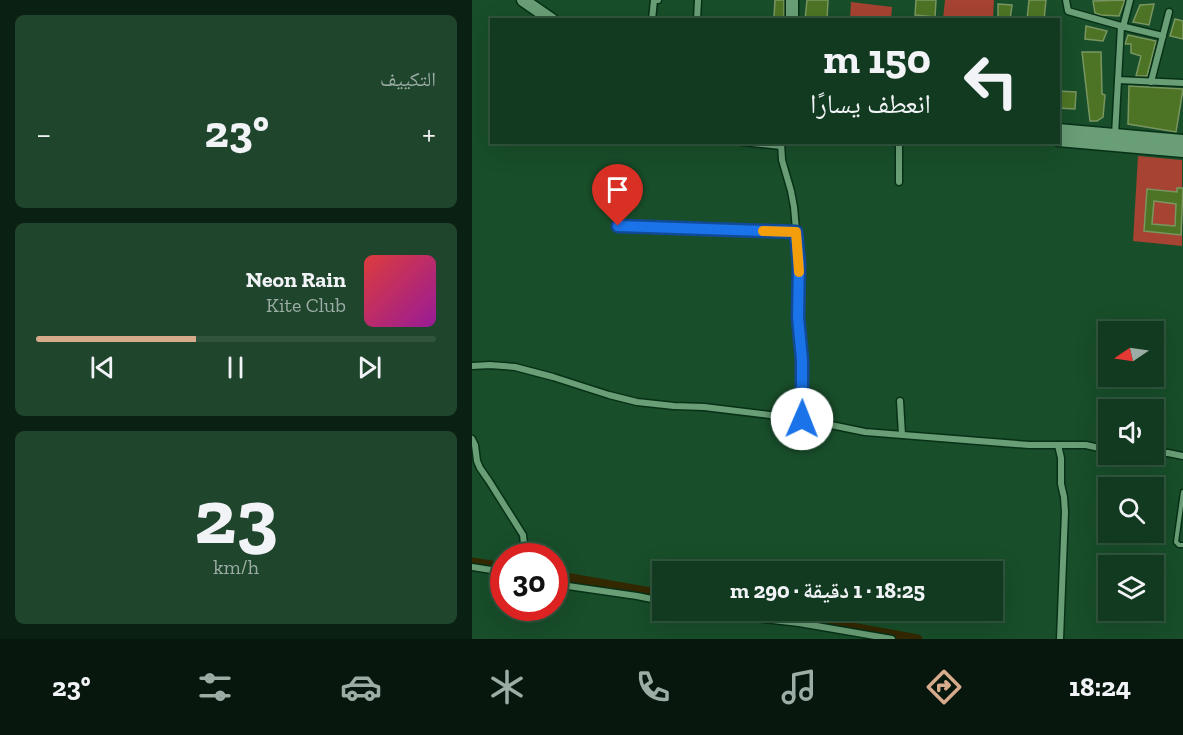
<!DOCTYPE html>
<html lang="ar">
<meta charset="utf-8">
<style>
:root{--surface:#123a20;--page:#1f452d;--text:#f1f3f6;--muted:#9cada5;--line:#31543e;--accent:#d6ab8b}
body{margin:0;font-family:"Zilla Slab","Noto Naskh Arabic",serif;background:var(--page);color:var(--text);direction:rtl;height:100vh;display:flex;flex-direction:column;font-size:22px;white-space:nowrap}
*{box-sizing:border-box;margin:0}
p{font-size:20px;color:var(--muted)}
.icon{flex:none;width:33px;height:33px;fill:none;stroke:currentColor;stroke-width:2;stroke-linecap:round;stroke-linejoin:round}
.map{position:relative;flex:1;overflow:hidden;direction:ltr}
.sheet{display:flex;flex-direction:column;gap:15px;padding:15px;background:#0a2012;width:472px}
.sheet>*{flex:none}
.guide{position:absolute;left:18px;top:18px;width:570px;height:126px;border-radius:0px;box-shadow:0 6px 24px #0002,0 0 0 2px var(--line);direction:rtl;background:#123a20;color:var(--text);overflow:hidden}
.needle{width:39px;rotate:257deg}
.controls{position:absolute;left:626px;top:321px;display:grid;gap:12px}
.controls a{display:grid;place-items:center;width:66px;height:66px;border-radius:0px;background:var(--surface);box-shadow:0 6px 24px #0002,0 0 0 2px var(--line);font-size:30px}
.speed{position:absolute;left:18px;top:543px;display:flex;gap:12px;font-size:30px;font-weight:700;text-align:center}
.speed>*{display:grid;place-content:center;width:78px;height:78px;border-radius:50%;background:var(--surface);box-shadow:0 6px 24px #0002,0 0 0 2px var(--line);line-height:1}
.speed .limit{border:9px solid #d22;background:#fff;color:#111}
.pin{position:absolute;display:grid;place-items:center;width:51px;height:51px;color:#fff;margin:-62px -26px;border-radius:50% 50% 50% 0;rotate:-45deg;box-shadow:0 0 6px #0007}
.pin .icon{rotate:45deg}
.me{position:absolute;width:66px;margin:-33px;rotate:1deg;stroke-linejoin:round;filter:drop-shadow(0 0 4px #0008)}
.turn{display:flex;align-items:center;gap:21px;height:126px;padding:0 30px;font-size:27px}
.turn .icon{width:78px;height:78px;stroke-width:2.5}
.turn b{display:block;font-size:42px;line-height:51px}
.big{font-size:45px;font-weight:800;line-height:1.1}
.sheet .card{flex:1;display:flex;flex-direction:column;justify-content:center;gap:9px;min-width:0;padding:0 21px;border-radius:9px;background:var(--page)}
.sheet .dial{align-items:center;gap:0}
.dial b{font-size:78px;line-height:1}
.song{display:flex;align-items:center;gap:18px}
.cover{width:72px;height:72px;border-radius:9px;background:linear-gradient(135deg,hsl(0 70% 55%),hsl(300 70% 35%))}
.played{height:6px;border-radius:3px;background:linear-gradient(90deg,var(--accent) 40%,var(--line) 40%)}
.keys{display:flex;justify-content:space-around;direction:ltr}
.heat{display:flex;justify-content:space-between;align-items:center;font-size:33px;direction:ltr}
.trip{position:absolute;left:180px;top:561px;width:351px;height:60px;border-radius:0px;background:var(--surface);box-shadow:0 6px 24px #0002,0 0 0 2px var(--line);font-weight:800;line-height:60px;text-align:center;direction:rtl}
.menu{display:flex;height:96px;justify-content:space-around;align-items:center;background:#07170d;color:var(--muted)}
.menu .icon{width:42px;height:42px}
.menu .active{color:var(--accent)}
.menu b{font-size:27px;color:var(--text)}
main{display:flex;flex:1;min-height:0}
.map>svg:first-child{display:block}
</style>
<main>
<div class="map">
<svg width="711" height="639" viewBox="0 0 711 639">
<rect width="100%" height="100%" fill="#184e2a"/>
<g fill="#a64332">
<polygon points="473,0 522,0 521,19 471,19"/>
<polygon points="379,2 420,7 419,19 378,19"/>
<polygon points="666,156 710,160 710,246 661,241"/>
</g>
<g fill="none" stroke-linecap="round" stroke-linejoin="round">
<g stroke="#342800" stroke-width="9">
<polyline points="0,562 32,567"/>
<polyline points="82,575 190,594"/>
<polyline points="287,610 446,639"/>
</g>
</g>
<g fill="#4d7424" stroke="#799661" stroke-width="1.5" fill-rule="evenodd">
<polygon points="303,0 312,0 312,19 302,17"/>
<polygon points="335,0 356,0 355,20 333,20"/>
<polygon points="444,0 464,0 463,17 443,15"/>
<polygon points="557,0 574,0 572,20 555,20"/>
<polygon points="653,0 647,16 629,15 623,13 621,1"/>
<polygon points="526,4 540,5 538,20 526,20"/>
<polygon points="682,4 677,25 661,22 668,5"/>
<polygon points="703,19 711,21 711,39 698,36"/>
<polygon points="614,26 635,31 631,41 613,39"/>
<polygon points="656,35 684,41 675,76 664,76 669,56 659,53 659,44 653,44"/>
<polygon points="610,52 629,52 630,94 633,95 631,117 625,121 618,121"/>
<polygon points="657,86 711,89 704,132 656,124"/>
<polygon points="586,91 604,92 603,109 586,108"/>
<path d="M705 188H711L709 235 672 231 675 189 705 192ZM682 201 704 204 703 226 680 224Z"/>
</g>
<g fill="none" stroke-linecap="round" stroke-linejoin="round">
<defs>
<polyline id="lane" points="711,492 704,542 707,545 711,545"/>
<g id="street">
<polyline points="594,0 596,11 649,26 691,36"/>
<polyline points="180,20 182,0 186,0"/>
<polyline points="225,20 226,0"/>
<polyline points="651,27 658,0"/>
<polyline points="646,80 711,83"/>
<polyline points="679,82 697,12"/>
<polyline points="643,135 649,26"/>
<polyline points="270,142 309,146"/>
<polyline points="309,142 310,160 319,191 322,207 327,263 326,317 330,360 330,419"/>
<polyline points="427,142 427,182"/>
<polyline points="146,226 324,232"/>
<polyline points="0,366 18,365 43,367 81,377 137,395 165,402 202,406 232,407 330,419 393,432 557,445 614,445 636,450"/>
<polyline points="428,401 430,435"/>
<polyline points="0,439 3,445 5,461 8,468 17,481 51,535 52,544 51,556"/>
<polyline points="586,445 589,458 589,484 592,497 593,512 588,639"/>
<polyline points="681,453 696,453 711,456"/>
<polyline points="657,454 663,454"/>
<polyline points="0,567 32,572"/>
<polyline points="82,584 165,596 190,601"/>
<polyline points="239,610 292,619 327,623 420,639"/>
</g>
<g id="secondary">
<polyline points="51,0 80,20"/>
<polyline points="320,20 320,0"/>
<polyline points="586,130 711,141"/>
<polyline points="586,140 711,151"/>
</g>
</defs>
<use href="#lane" stroke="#073117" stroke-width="7"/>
<use href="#street" stroke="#073117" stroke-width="9"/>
<use href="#secondary" stroke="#073117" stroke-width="15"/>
<use href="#lane" stroke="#699e76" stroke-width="4"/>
<use href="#street" stroke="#699e76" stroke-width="6"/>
<use href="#secondary" stroke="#699e76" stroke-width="12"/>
</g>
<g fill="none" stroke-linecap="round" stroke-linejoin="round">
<defs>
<polyline id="route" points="146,226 324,232 327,264 326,317 330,360 330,419"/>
</defs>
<use href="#route" stroke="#114b97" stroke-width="15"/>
<use href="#route" stroke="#1a73e8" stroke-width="10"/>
<polyline stroke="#f59e0b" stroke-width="10" points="291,231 324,232 327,272"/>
</g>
</svg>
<div class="controls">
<a><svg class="needle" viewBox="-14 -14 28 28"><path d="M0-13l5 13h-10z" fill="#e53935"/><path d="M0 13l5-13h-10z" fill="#9cada5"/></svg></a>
<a><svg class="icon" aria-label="sound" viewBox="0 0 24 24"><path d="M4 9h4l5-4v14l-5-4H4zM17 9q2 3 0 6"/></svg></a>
<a><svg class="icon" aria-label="search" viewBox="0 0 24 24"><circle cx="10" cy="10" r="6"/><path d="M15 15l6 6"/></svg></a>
<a><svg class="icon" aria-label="layers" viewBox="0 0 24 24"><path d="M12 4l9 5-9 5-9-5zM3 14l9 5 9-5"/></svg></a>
</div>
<div class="speed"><div class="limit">30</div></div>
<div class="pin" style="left:146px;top:226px;background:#d93025"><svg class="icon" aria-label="arrive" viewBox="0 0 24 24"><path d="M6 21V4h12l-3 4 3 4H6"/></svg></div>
<svg class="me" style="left:330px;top:419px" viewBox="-20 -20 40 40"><circle r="19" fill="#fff"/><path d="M0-13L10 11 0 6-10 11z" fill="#1a73e8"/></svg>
<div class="trip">18:25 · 1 دقيقة · 290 m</div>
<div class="guide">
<div class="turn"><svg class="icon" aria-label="left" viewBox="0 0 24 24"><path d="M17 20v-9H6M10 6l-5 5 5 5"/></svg><div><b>150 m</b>انعطف يسارًا</div></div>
</div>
</div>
<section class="sheet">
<div class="card"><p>التكييف</p>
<div class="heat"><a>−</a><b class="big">23°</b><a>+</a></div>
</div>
<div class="card">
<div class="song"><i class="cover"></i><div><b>Neon Rain</b><p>Kite Club</p></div></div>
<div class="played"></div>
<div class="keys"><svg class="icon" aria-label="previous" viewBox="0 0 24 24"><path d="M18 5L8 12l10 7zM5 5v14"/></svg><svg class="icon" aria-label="pause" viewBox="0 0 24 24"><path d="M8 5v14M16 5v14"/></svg><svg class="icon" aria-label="next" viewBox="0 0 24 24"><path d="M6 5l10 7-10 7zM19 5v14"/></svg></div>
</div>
<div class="card dial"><b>23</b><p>km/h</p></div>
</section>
</main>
<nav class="menu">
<b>18:24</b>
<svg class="icon active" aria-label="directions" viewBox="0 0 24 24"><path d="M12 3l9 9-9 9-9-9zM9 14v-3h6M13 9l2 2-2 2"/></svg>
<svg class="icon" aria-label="music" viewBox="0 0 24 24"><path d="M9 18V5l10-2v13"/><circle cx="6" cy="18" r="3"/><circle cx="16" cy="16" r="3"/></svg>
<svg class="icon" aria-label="phone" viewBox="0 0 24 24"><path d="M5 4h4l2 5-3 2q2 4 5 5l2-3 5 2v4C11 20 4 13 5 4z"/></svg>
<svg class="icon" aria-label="climate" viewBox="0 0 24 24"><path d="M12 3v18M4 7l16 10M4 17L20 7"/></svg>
<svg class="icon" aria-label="car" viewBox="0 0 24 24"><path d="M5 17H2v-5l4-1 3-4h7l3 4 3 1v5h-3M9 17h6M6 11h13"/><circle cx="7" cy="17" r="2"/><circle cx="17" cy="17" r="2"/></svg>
<svg class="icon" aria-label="filters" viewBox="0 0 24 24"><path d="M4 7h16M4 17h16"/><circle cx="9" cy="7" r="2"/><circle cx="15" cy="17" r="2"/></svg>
<b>23°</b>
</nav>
